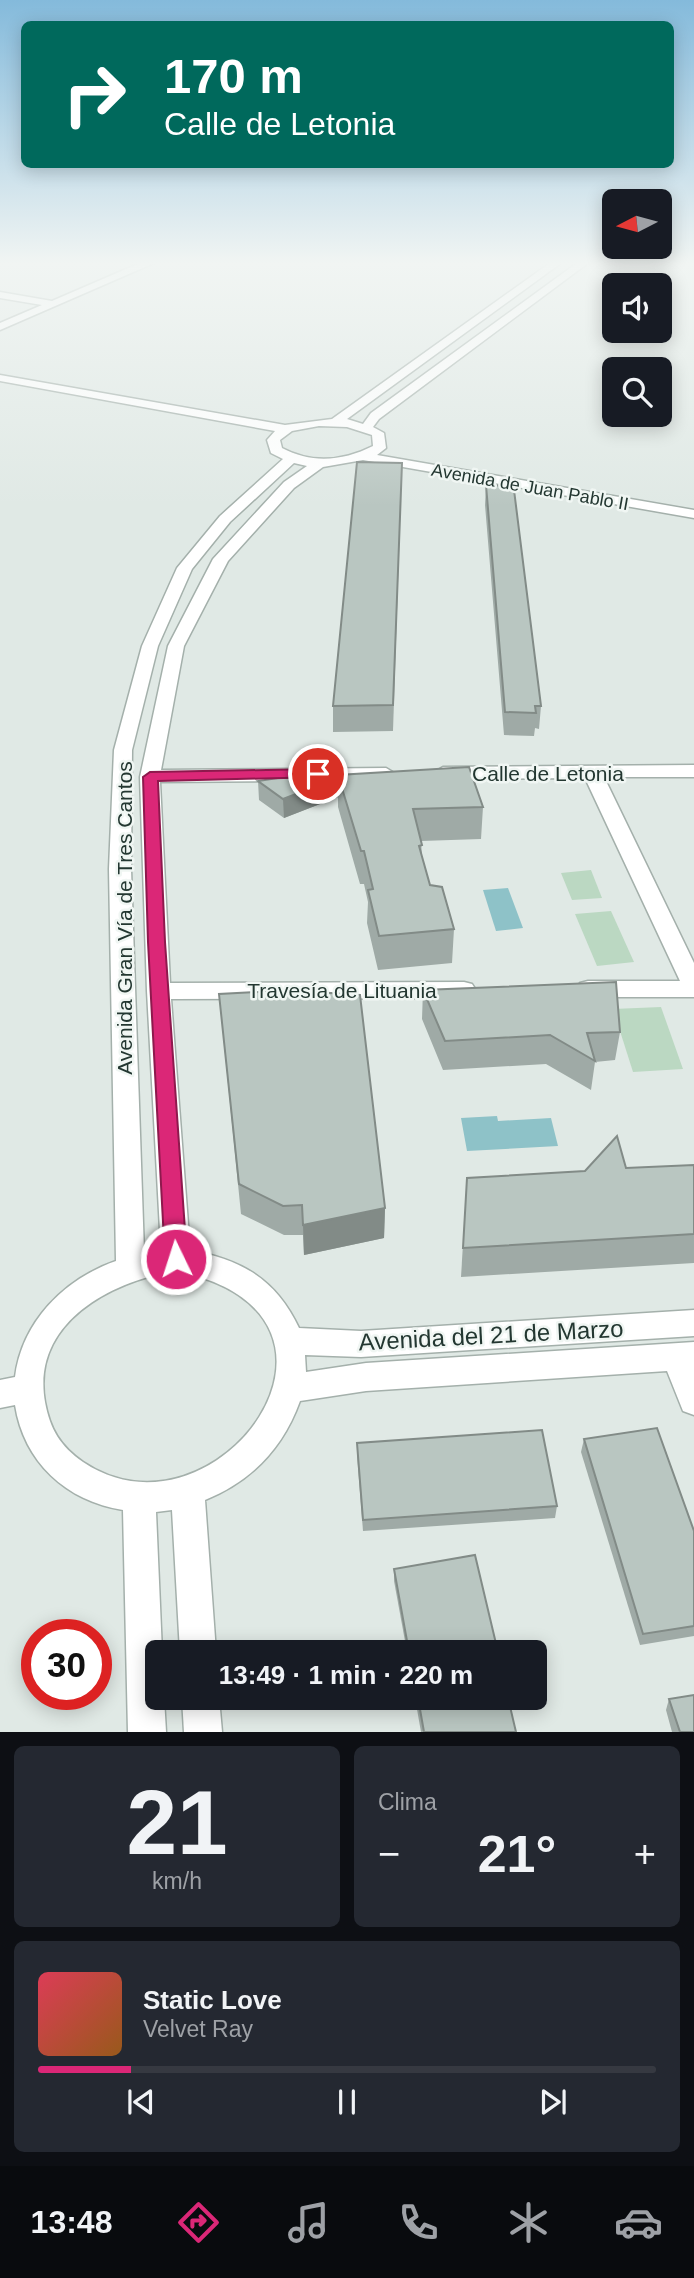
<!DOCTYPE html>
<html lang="es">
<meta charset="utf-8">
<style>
:root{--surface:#171b24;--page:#242831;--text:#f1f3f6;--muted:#9ea1a6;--line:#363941;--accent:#db2777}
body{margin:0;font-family:Arial,sans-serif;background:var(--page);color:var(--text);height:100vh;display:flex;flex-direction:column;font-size:26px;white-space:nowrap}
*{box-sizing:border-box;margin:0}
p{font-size:23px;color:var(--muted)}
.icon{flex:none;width:38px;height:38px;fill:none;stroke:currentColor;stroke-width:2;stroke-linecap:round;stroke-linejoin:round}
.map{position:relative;height:1732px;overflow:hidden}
.side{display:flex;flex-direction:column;gap:14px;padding:14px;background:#0d0f14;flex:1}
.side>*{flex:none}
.banner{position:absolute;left:21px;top:21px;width:653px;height:147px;border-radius:10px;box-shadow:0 4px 18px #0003;background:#00695c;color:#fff;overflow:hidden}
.needle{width:46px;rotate:264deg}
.controls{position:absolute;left:602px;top:189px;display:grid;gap:14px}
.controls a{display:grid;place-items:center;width:70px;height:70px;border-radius:10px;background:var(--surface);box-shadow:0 4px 18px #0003;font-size:35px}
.speed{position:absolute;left:21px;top:1619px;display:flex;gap:14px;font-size:35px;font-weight:700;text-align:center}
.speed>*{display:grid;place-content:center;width:91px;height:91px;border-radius:50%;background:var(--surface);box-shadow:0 4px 18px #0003;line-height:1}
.speed .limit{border:10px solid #d22;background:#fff;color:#111}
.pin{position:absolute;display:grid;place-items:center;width:60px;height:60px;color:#fff;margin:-30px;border:4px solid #fff;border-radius:50%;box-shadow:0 2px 7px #0007}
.me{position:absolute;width:77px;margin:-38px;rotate:356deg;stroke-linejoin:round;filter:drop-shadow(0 0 5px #0008)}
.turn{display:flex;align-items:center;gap:24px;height:147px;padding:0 28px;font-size:32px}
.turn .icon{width:91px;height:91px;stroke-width:2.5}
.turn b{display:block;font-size:49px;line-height:60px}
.big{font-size:52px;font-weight:700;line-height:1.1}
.side .widget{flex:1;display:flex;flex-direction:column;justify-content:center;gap:10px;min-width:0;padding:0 24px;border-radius:10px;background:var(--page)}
.side .dial{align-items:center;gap:0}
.dial b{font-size:91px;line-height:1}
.song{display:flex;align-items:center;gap:21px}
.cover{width:84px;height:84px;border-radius:10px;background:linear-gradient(135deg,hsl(350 70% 55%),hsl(30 70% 35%))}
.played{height:7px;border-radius:4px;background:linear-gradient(90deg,var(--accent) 15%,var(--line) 15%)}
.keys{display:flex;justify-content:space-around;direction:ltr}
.heat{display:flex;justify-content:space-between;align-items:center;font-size:38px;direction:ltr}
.side .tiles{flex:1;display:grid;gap:14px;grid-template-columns:1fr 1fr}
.widget:last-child{grid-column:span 2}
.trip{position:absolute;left:145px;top:1640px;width:402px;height:70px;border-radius:10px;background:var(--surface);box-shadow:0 4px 18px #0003;font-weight:700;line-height:70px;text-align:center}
.menu{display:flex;height:112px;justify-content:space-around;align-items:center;background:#090b0e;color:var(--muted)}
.menu .icon{width:49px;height:49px}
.menu .on{color:var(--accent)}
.menu b{font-size:32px;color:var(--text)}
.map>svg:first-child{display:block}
</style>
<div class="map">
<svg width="694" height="1732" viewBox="0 0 694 1732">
<rect width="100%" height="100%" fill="#e0e9e5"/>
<g fill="#bbd8c2">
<polygon points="591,870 602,898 572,900 561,873"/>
<polygon points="611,911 634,962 597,966 575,914"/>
<polygon points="661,1007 683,1069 633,1072 613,1009"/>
</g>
<g fill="#8ec2c8">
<polygon points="508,888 523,928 496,931 483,890"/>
<polygon points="497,1116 498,1121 551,1118 558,1146 467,1151 461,1118"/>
</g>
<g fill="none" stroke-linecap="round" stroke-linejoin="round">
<defs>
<g id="minor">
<polygon points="140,263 154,263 0,330 0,323 42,305 0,298 0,292 52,301"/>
<path d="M550 263H561L347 419 363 424 371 413 577 263H588L379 419 373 427 384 433 386 448 377 455 694 510V518L363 460 323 467 294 488 228 561 184 646 161 770 386 768 396 774 386 780 160 782 170 983 464 982 472 984 476 990 472 996 464 998 171 999 190 1250C242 1260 276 1279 299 1328L361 1331 694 1310V1336L361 1357 305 1355 306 1372 366 1363 694 1342V1415L683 1411 667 1371 366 1391 300 1401C283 1448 252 1481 205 1500L216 1652H180L172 1510 156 1512 162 1652H158V1698H164L166 1732H128L123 1510C66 1501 24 1462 15 1405L0 1408V1380L15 1377C22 1322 64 1279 116 1261L109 869 114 750 142 646 177 568 220 516 283 459 271 453 267 440 275 431 0 381V375L285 425 332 419ZM319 426 347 427 372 435 373 446C343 461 312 464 282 448L280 440 292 431ZM294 463 307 466 284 482 213 559 168 646 140 777 147 991 161 1249 144 1252 131 869 132 750 158 646 192 569 230 522ZM176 1271C390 1314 216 1552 83 1462 60 1446 50 1429 45 1402 31 1323 111 1281 176 1271Z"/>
<polygon points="694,765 694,777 604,777 694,963 694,997 588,997 580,995 576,989 580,983 588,981 680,981 585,778 443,779 433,773 443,767"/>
<polygon points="182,1698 219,1698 222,1732 184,1732"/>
</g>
</defs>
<use href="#minor" stroke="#a4b0ab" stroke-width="3"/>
<use href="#minor" fill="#fff" fill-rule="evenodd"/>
</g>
<g fill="#9faaa6">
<polygon points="402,463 393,731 333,732 333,706"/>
<polygon points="486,485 541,706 539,729 535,728 534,736 504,735 485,505"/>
<polygon points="338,775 483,807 481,839 421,841 422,856 430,885 454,929 452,963 378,970 367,923 368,902 364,884 360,884 338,807 338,797 284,818 259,800 258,781"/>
<polygon points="423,990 620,1032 615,1060 595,1062 591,1090 546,1064 443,1070 422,1019"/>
<polygon points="219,994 385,1208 384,1238 304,1255 303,1235 284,1235 241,1214"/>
<polygon points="694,1165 694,1263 461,1277 467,1178"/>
<polygon points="584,1439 694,1531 694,1636 640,1645 581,1452"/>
<polygon points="357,1443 557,1506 555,1518 363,1531 357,1455"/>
<polygon points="394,1569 498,1652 407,1652 394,1581"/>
<polygon points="415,1698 508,1698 516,1732 421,1732"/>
<polygon points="669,1699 694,1732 672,1732 666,1710"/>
</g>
<g fill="#828b87">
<polygon points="338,778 338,797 284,818 283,799"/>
<polygon points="385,1208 384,1238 304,1255 303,1225"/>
</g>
<g fill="#b9c6c1" stroke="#828b87" stroke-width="2">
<polygon points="357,462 402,463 393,705 333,706"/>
<polygon points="486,485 509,486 510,490 514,490 541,706 535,706 536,713 505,712"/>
<polygon points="469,767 483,807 413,809 422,845 419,846 430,885 442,887 454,929 379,936 368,890 373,889 364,851 361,851 338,775"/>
<polygon points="338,775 338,778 283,799 258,781 291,776"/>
<polygon points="616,982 620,1032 587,1033 595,1061 550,1035 445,1041 423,990"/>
<polygon points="316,989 316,992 360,995 385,1208 303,1225 302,1205 283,1206 239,1184 219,994"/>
<polygon points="617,1136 626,1168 694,1165 694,1234 463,1248 467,1178 585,1171"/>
<polygon points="657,1428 694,1531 694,1626 643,1634 584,1439"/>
<polygon points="542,1430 557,1506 363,1520 357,1443"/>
<polygon points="475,1555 498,1652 409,1652 394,1569"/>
<polygon points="694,1695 694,1732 680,1732 669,1699"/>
<polygon points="418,1698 508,1698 516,1732 424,1732"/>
</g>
<linearGradient id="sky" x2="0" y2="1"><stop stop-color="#84badb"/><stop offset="0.52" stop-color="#f1f5f3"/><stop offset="1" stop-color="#f1f5f3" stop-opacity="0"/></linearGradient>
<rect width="694" height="506" fill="url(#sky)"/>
<polygon fill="#db2777" stroke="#8e194d" stroke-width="2" points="318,769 323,770 323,777 158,781 165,942 187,1259 184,1266 176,1269 168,1266 165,1259 148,942 143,777 150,772"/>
<g text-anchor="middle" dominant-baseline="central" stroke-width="5" stroke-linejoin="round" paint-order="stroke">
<g font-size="18" fill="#233731" stroke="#f0f6f3">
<text transform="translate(530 487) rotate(10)">Avenida de Juan Pablo II</text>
</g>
<g font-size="21" fill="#233731" stroke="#f0f6f3">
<text x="548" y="773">Calle de Letonia</text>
<text transform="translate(124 918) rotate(-90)">Avenida Gran Vía de Tres Cantos</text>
<text x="342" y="990">Travesía de Lituania</text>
</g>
<g font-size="24" fill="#233731" stroke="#f0f6f3">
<text transform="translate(491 1335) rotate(-3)">Avenida del 21 de Marzo</text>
</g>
</g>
</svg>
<div class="controls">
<a><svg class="needle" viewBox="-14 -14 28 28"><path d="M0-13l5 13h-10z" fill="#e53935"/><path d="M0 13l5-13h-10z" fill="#9ea1a6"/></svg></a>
<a><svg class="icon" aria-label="sound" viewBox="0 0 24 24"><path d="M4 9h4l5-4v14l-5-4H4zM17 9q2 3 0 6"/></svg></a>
<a><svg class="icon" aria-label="search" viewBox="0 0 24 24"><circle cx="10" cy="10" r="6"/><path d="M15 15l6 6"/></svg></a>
</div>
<div class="speed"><div class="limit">30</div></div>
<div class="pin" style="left:318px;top:774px;background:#d93025"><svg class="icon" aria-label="arrive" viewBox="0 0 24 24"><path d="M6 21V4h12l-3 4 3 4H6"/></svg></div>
<svg class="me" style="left:176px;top:1259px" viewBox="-20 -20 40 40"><circle r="17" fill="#db2777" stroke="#fff" stroke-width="3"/><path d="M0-11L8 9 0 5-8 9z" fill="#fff"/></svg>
<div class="trip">13:49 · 1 min · 220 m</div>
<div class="banner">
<div class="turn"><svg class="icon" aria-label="right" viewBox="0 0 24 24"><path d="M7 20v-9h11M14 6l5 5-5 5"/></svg><div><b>170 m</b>Calle de Letonia</div></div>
</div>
</div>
<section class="side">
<div class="tiles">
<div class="widget dial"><b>21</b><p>km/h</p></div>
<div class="widget"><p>Clima</p>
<div class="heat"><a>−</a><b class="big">21°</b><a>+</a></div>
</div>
<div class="widget">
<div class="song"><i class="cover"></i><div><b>Static Love</b><p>Velvet Ray</p></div></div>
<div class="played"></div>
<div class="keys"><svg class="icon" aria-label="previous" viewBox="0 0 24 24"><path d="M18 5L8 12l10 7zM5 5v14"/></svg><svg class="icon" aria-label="pause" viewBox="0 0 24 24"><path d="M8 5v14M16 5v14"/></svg><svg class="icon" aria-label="next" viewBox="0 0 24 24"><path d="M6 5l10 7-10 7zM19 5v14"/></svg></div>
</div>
</div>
</section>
<nav class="menu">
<b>13:48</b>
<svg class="icon on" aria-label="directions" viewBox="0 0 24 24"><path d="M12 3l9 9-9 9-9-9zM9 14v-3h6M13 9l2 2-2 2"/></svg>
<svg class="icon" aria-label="music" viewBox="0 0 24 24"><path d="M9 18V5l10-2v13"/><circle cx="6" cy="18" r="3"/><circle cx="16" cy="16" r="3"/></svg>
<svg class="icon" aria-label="phone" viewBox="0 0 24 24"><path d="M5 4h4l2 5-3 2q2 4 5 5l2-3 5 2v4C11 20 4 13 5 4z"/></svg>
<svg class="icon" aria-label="climate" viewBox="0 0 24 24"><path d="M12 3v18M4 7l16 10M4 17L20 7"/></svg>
<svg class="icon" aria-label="car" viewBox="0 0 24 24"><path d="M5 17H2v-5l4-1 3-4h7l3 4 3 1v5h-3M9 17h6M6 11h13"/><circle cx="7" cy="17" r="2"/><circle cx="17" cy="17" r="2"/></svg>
</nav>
